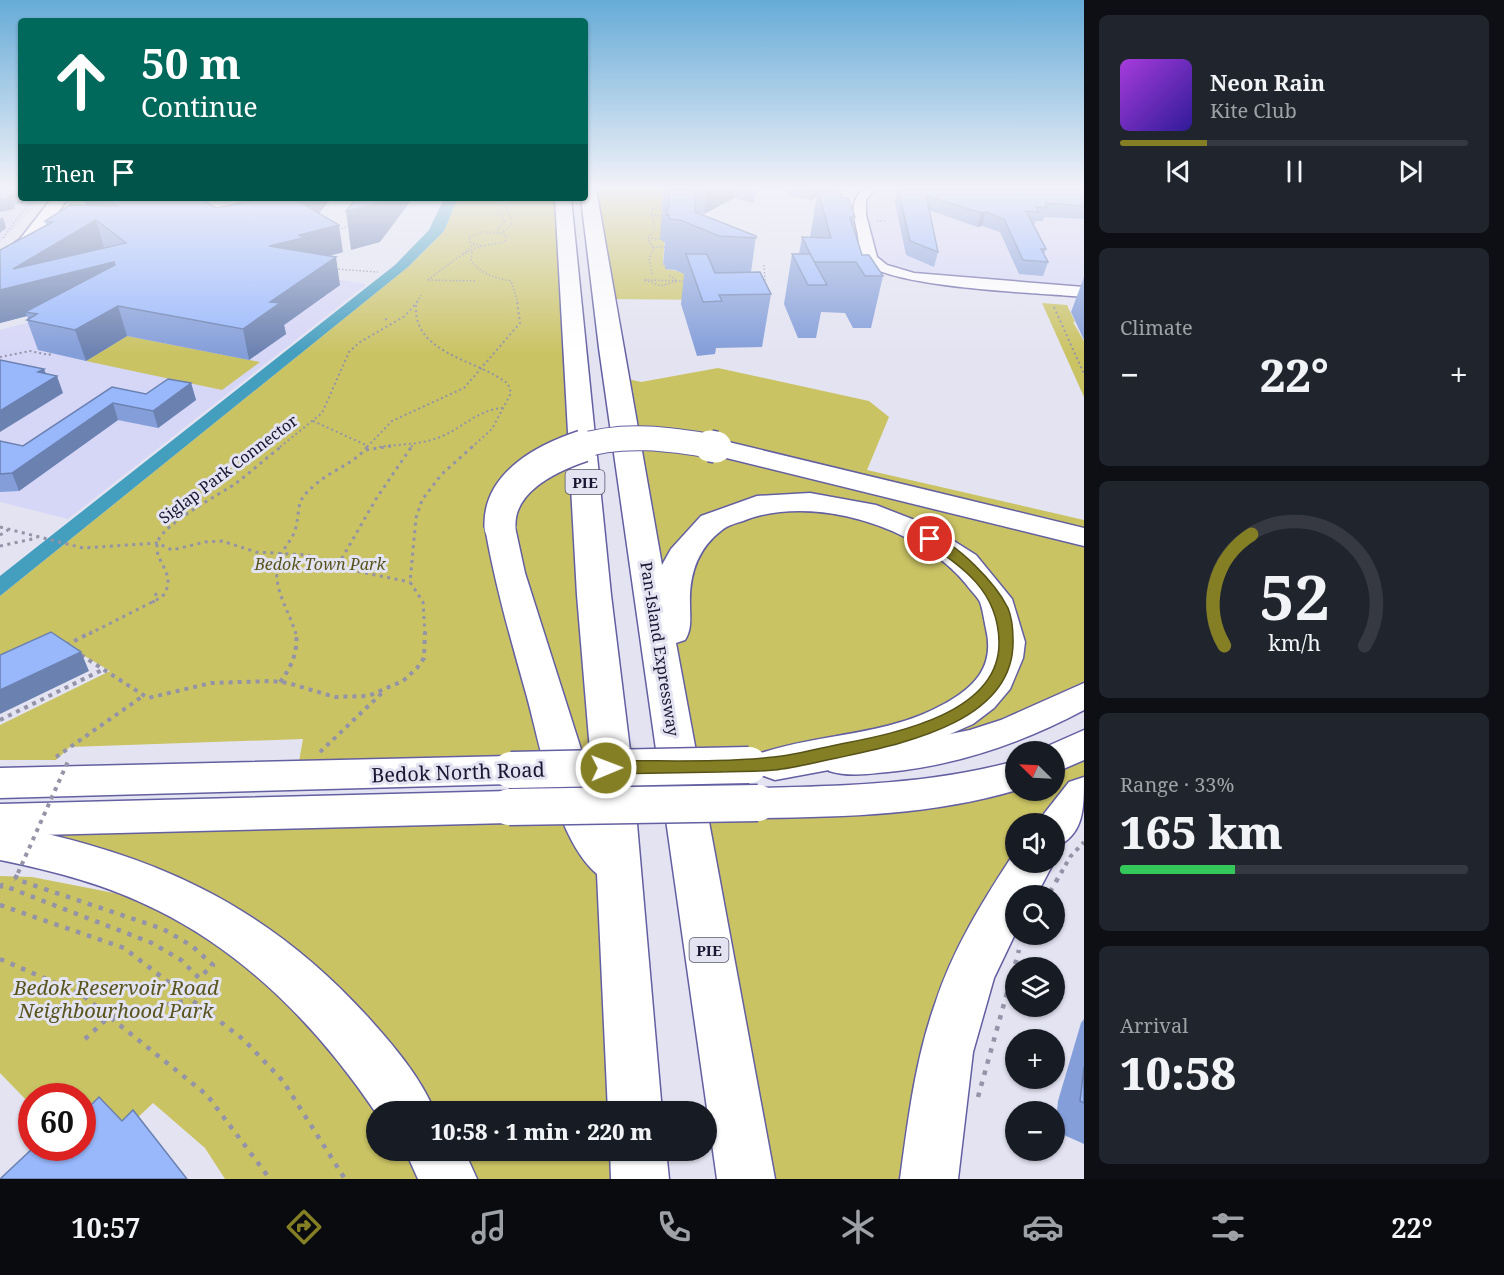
<!DOCTYPE html>
<meta charset="utf-8">
<style>
:root{--surface:#171b24;--page:#20242c;--text:#f1f3f6;--muted:#9ea1a6;--line:#363941;--accent:#847e24}
body{margin:0;font-family:"Noto Serif",serif;background:var(--page);color:var(--text);height:100vh;display:flex;flex-direction:column;font-size:22px;white-space:nowrap}
*{box-sizing:border-box;margin:0}
p{font-size:20px;color:var(--muted)}
.icon{flex:none;width:33px;height:33px;fill:none;stroke:currentColor;stroke-width:2;stroke-linecap:round;stroke-linejoin:round}
.map{position:relative;flex:1;overflow:hidden}
.panel{display:flex;flex-direction:column;gap:15px;padding:15px;background:#0d0f14;width:420px}
.panel>*{flex:none}
.hud{position:absolute;left:18px;top:18px;width:570px;height:183px;border-radius:6px;box-shadow:0 2px 4px #0004;background:#00695c;color:#fff;overflow:hidden}
.needle{width:39px;rotate:294deg}
.fabs{position:absolute;left:1005px;top:741px;display:grid;gap:12px}
.fabs a{display:grid;place-items:center;width:60px;height:60px;border-radius:50%;background:var(--surface);box-shadow:0 2px 4px #0004;font-size:30px}
.speed{position:absolute;left:18px;top:1083px;display:flex;gap:12px;font-size:30px;font-weight:700;text-align:center}
.speed>*{display:grid;place-content:center;width:78px;height:78px;border-radius:50%;background:var(--surface);box-shadow:0 2px 4px #0004;line-height:1}
.speed .limit{border:9px solid #d22;background:#fff;color:#111}
.pin{position:absolute;display:grid;place-items:center;width:51px;height:51px;color:#fff;margin:-26px;border:3px solid #fff;border-radius:50%;box-shadow:0 2px 6px #0007}
.me{position:absolute;width:66px;margin:-33px;rotate:89deg;stroke-linejoin:round;filter:drop-shadow(0 0 4px #0008)}
.turn{display:flex;align-items:center;gap:21px;height:126px;padding:0 24px;font-size:27px}
.turn .icon{width:78px;height:78px;stroke-width:2.5}
.turn b{display:block;font-size:42px;line-height:51px}
.then{display:flex;align-items:center;height:57px;padding:0 24px;background:#0003;gap:12px;font-size:22px}
.big{font-size:45px;font-weight:800;line-height:1.1}
.panel .tile{flex:1;display:flex;flex-direction:column;justify-content:center;gap:9px;min-width:0;padding:0 21px;border-radius:9px;background:var(--page)}
.panel .dial{align-items:center;gap:0}
.dial svg{height:156px;overflow:visible;fill:none;stroke:var(--line);stroke-width:7;stroke-linecap:round;text-anchor:middle}
.dial text{fill:var(--text);stroke:none}
.song{display:flex;align-items:center;gap:18px}
.cover{width:72px;height:72px;border-radius:9px;background:linear-gradient(135deg,hsl(280 70% 55%),hsl(250 70% 35%))}
.played{height:6px;border-radius:3px;background:linear-gradient(90deg,var(--accent) 25%,var(--line) 25%)}
.keys{display:flex;justify-content:space-around;direction:ltr}
.heat{display:flex;justify-content:space-between;align-items:center;font-size:33px;direction:ltr}
.charge{height:9px;border-radius:4px;background:linear-gradient(90deg,#34c759 33%,var(--line) 0)}
.trip{position:absolute;left:366px;top:1101px;width:351px;height:60px;border-radius:30px;background:var(--surface);box-shadow:0 2px 4px #0004;font-weight:800;line-height:60px;text-align:center}
.tab-bar{display:flex;height:96px;justify-content:space-around;align-items:center;background:#090b0e;color:var(--muted)}
.tab-bar .icon{width:42px;height:42px}
.tab-bar .current{color:var(--accent)}
.tab-bar b{font-size:27px;color:var(--text)}
main{display:flex;flex:1;min-height:0}
.map>svg:first-child{display:block}
</style>
<main>
<div class="map">
<svg width="1084" height="1179" viewBox="0 0 1084 1179">
<rect width="100%" height="100%" fill="#e3e3f2"/>
<g fill="#d6d6f7">
<polygon points="0,189 21,189 21,198 43,198 0,243"/>
<polygon points="874,189 1084,189 1084,290 893,271 877,257 865,207 866,200"/>
<polygon points="216,273 340,280 367,284 68,519 0,502 0,330"/>
</g>
<g fill="#cac364">
<path d="M591 189H723L660 218H666L663 264 665 265V269C687 271 706 284 721 300L606 299Z"/>
<polygon points="458,198 557,198 573,446 497,506 556,765 297,773 303,739 70,747 56,760 0,760 0,725 110,671 61,642 0,671 0,596 408,267 444,231"/>
<polygon points="1042,303 1067,305 1075,322 1073,322 1084,341 1084,397"/>
<polygon points="127,336 260,362 222,390 86,361"/>
<polygon points="718,368 869,401 889,417 867,470 1084,520 1084,695 1009,732 679,766 615,376 641,382"/>
<polygon points="582,449 612,766 566,766 501,512"/>
<polygon points="1084,744 1084,794 1054,824 1016,824 1013,894 929,1179 746,1179 685,804 1015,776 1016,790 1054,790 1055,759"/>
<polygon points="578,807 591,837 635,1111 408,1111 277,964 54,854 38,820"/>
<polygon points="0,876 32,877 155,901 287,990 376,1112 376,1150 406,1151 421,1179 225,1179 205,1148 153,1103 90,1163 82,1148 82,1096 32,1096 31,1105 0,1073"/>
<polygon points="433,1151 637,1151 639,1179 448,1179"/>
</g>
<polygon fill="#449ebe" points="444,198 458,198 444,231 408,267 0,596 0,576 395,265 429,230"/>
<g fill="none" stroke-linecap="round" stroke-linejoin="round">
<defs>
<path id="minor" d="M862 189H874L866 200V215L877 257 887 265 914 273 1084 287V297C1044 293 888 288 865 262 859 255 859 240 857 231 853 213 850 204 862 189Z"/>
<g id="major">
<path d="M52 198H68C51 222 31 259 0 266V253L20 239Z"/>
<path d="M1084 683V710C1022 743 959 765 888 772 868 774 848 777 829 771L824 761 829 751 842 747 916 741 970 730 1001 720Z"/>
<polygon points="1084,730 1084,760 1054,773 1054,752 1040,752 1041,749"/>
<polygon points="511,756 524,760 529,770 524,780 511,784 0,798 0,768"/>
<path d="M1016 761 1017 790C932 815 846 817 758 818L745 814 739 803 745 792 758 788C845 786 931 784 1016 761Z"/>
<polygon points="509,791 522,796 528,807 522,818 509,823 0,836 0,804"/>
</g>
<g id="highway">
<path d="M585 189H596L662 565 671 549 701 516 757 496 810 493 876 505 930 526 976 555 1012 599 1025 642 1023 658 1010 689 994 708 973 724 923 746 856 765 775 780 761 775 755 764 761 753C822 733 887 736 944 704 975 687 995 666 986 629 984 620 983 610 980 602 977 596 970 590 966 584 920 527 812 493 743 521 737 523 728 525 722 530 697 549 689 575 690 605 690 618 692 629 685 640L676 643 775 1179H717L599 348 581 198H585Z"/>
<path d="M555 198H571L611 595 632 766 662 1112H608L597 874C556 839 541 748 527 697 511 640 495 585 485 527L489 521 500 518 511 521 515 527 525 573 593 787 577 595Z"/>
<polygon points="716,439 1084,528 1084,546 706,453 702,447 706,441"/>
<path d="M1084 777C1084 810 1084 835 1054 848V824H1036L1069 782Z"/>
<path d="M0 824C149 852 263 902 367 1016 393 1045 420 1076 435 1112H376V1113C320 1030 248 955 157 910 108 885 54 871 0 860Z"/>
<path d="M1016 850V862H1054L1036 896H1016V932L994 978 973 1052 958 1179H900C908 1120 915 1060 935 1004 953 948 984 899 1016 850Z"/>
<polygon points="405,1150 464,1150 477,1179 418,1179"/>
<polygon points="610,1150 666,1150 669,1179 611,1179"/>
</g>
</defs>
<use href="#minor" stroke="#635fa1" stroke-width="3"/>
<use href="#major" stroke="#635fa1" stroke-width="3"/>
<use href="#highway" stroke="#635fa1" stroke-width="3"/>
<g stroke="#9493a7" stroke-width="1.5" stroke-dasharray="1.5 2" stroke-linecap="butt">
<polyline points="660,189 669,191"/>
<polyline points="835,189 851,191"/>
<polyline points="495,198 505,222 496,231"/>
<polyline points="213,200 254,201"/>
<polyline points="652,209 666,210"/>
<polyline points="651,215 665,216"/>
<polyline points="877,221 887,221"/>
<polyline points="338,230 348,226"/>
<polyline points="3,238 26,207 36,198"/>
<polyline points="648,238 660,239"/>
<polyline points="481,246 470,242 469,237 483,232 501,233"/>
<polyline points="653,247 666,247"/>
<path d="M472 252 471 260C480 274 495 278 511 281L518 302"/>
<polyline points="463,254 474,244"/>
<polyline points="764,265 765,282"/>
<polyline points="335,269 378,272"/>
<polyline points="652,274 649,258 654,249 648,239 655,228 651,211 656,206 666,204"/>
<path d="M428 280C444 268 463 251 482 246 492 244 497 245 506 240V236L501 233 510 226 512 220 501 198"/>
<polyline points="428,280 477,281"/>
<polyline points="644,280 687,281"/>
<polyline points="645,280 661,286 677,281 669,275"/>
<polyline points="417,302 421,295"/>
</g>
<g stroke="#9493a7" stroke-width="2" stroke-dasharray="2 3" stroke-linecap="butt">
<path d="M416 305C413 355 478 359 508 384L511 393 492 429 472 447"/>
<polyline points="1054,307 1084,374"/>
<polyline points="385,319 389,320"/>
<polyline points="0,357 30,351 49,355 52,353"/>
<polyline points="313,421 368,446"/>
<polyline points="280,447 322,413 349,352 360,342 405,316 418,301"/>
<polyline points="367,447 392,421 464,388 520,323 517,301"/>
<path d="M379 447C399 444 421 445 440 437 463 428 478 409 504 408"/>
<polyline points="411,447 413,445"/>
</g>
<g stroke="#9493a7" stroke-width="3" stroke-dasharray="3 4.5" stroke-linecap="butt">
<polyline points="366,450 391,446"/>
<polyline points="0,527 83,548 157,543 172,550 205,542 222,541 256,552 307,555 356,571 410,582"/>
<polyline points="0,535 8,530"/>
<polyline points="0,546 37,538"/>
<polyline points="338,565 376,499 412,446"/>
<polyline points="153,603 157,591"/>
<path d="M89 634 162 597C180 573 151 562 158 541 164 524 218 495 235 484 251 472 266 458 282 446"/>
<path d="M296 634C289 610 270 585 279 559 283 548 294 538 296 527 301 503 295 502 316 484 333 469 354 464 368 446"/>
<polyline points="425,634 423,602 410,582 416,518 422,500 441,475 473,446"/>
</g>
<g stroke="#9493a7" stroke-width="4" stroke-dasharray="4 5" stroke-linecap="butt">
<polyline points="66,645 92,632"/>
<polyline points="81,655 148,698 211,683 271,681 288,683 335,697 368,696 403,681 417,668 424,658 425,632"/>
<path d="M280 682C292 666 298 652 296 632"/>
<polyline points="0,720 102,670"/>
<polyline points="320,752 382,693"/>
<polyline points="56,757 143,696"/>
<polyline points="1061,873 1070,857 1084,842"/>
</g>
<g stroke="#9493a7" stroke-width="4.5" stroke-dasharray="4.5 7" stroke-linecap="butt">
<polyline points="0,888 2,885 152,943 181,960 199,978 213,965 192,946 163,929 15,879"/>
<polyline points="1050,892 1062,871"/>
<polyline points="0,905 124,948 244,1040 283,1081 345,1179"/>
<polyline points="0,959 81,994 207,1095 270,1179"/>
<polyline points="38,995 51,981"/>
<polyline points="85,1039 109,1017 190,1000"/>
<polyline points="978,1097 1019,950"/>
</g>
<use href="#minor" fill="#fff" fill-rule="evenodd"/>
<use href="#major" fill="#fff" fill-rule="evenodd"/>
<use href="#highway" fill="#fff" fill-rule="evenodd"/>
<defs>
<g id="major-bridge">
<polyline points="511,770 749,765"/>
<polyline points="509,807 758,803"/>
</g>
<path id="highway-bridge-far1" d="M578 447C622 432 672 439 716 447"/>
<g id="highway-bridge">
<polyline points="710,446 716,447"/>
<path d="M500 527C498 482 547 458 583 446"/>
</g>
</defs>
<use href="#major-bridge" stroke="#635fa1" stroke-width="39" stroke-linecap="butt"/>
<use href="#highway-bridge-far1" stroke="#635fa1" stroke-width="26" stroke-linecap="butt"/>
<use href="#highway-bridge" stroke="#635fa1" stroke-width="34" stroke-linecap="butt"/>
<polyline stroke="#9493a7" stroke-width="4" stroke-dasharray="4 5" stroke-linecap="butt" points="18,873 69,759"/>
<polyline stroke="#9493a7" stroke-width="4.5" stroke-dasharray="4.5 7" stroke-linecap="butt" points="15,879 19,871"/>
<use href="#major-bridge" stroke="#fff" stroke-width="36"/>
<use href="#highway-bridge-far1" stroke="#fff" stroke-width="24"/>
<use href="#highway-bridge" stroke="#fff" stroke-width="31"/>
</g>
<g fill="#849ed9">
<polygon points="669,189 756,189 754,203 734,198 704,214 695,212 756,236 751,272 771,294 762,347 716,348 715,354 697,356 681,304 684,274 675,270 665,269 665,265 663,265 665,243 660,239 663,191"/>
<polygon points="789,189 829,189 825,191 842,198 855,217 853,228 862,255 883,276 871,328 853,328 845,313 821,312 816,338 798,338 784,304 792,254 799,254 802,237 810,237 817,196 811,200 788,195"/>
<polygon points="898,189 1084,189 1084,219 1044,217 1043,221 1036,221 1034,225 1046,249 1044,254 1048,262 1043,276 1019,274 1000,232 982,226 977,227 929,210 938,252 934,267 906,255 895,202"/>
<polygon points="84,198 199,198 216,208 332,198 319,213 343,252 329,256 340,285 284,325 286,334 249,360 127,336 86,361 38,350 27,320 28,319 27,316 0,323 0,250 46,225 45,221 86,205"/>
<polygon points="217,198 246,198 244,200 218,199"/>
<polygon points="1084,277 1084,340 1071,312"/>
<polygon points="191,383 196,400 158,428 118,420 19,491 0,492 0,441 23,446 112,387 146,394"/>
<polygon points="1084,1019 1084,1144 1055,1131 1058,1101 1081,1023"/>
</g>
<g fill="#6b81b0">
<polygon points="12,189 21,189 21,198 23,203 14,205 15,209 0,212 0,200 7,195"/>
<polygon points="707,189 735,189 734,198 704,214"/>
<polygon points="813,189 829,189 819,195 818,191 817,196 811,200"/>
<polygon points="297,198 332,198 312,221 294,199"/>
<polygon points="381,198 413,198 380,242 351,250 346,211"/>
<polygon points="986,212 982,226 977,227 981,213"/>
<polygon points="3,217 6,228 0,233 0,219"/>
<polygon points="96,220 104,247 59,276 114,262 122,291 25,312 27,316 0,323 0,290 13,269"/>
<polygon points="339,225 343,252 307,262 269,246 299,235"/>
<polygon points="336,257 340,285 284,325 286,334 249,360 243,329 270,302"/>
<polygon points="118,306 127,336 86,361 75,330"/>
<polygon points="44,369 49,381 57,376 63,393 0,432 0,411 38,372"/>
<polygon points="191,383 196,400 158,428 153,411"/>
<polygon points="113,403 118,420 19,491 12,473"/>
<polygon points="81,652 89,671 0,714 0,690"/>
</g>
<g fill="#99b8fc" stroke="#6b81b0" stroke-width="1.5" fill-rule="evenodd">
<polygon points="0,189 15,189 20,192 7,195 11,198 0,200"/>
<polygon points="669,189 695,189 695,212 756,236 756,238 719,236 680,220 669,219 669,215 667,215 670,195 663,191"/>
<polygon points="898,189 1084,189 1084,206 1045,203 1047,208 1036,207 1039,212 1026,211 1046,249 1041,249 1048,262 1023,260 1004,219 986,212 981,213 926,195 938,252 910,241"/>
<polygon points="818,191 840,192 842,198 848,198 855,217 850,217 862,255 869,255 883,276 865,276 856,262 814,262 802,237 831,238"/>
<path d="M104 198H199L216 208 266 198H297L294 199 339 225 299 235 303 238 269 246 336 257 270 302 280 303 243 329 118 306 75 330 27 320 37 314 25 312 115 265 114 262 0 290V250L53 222 45 221 70 205 117 206ZM96 220 126 243 13 269Z"/>
<polygon points="357,198 381,198 376,204 346,211"/>
<polygon points="686,254 707,254 715,273 760,272 771,294 719,295 722,301 703,302"/>
<polygon points="792,254 810,254 827,285 808,285"/>
<polygon points="0,360 44,369 38,372 57,376 0,411"/>
<polygon points="168,379 191,383 153,411 113,403 12,473 0,474 0,441 23,446 112,387 146,394"/>
<polygon points="51,632 81,652 0,690 0,655"/>
<polygon points="1084,1067 1084,1103 1080,1101"/>
<polygon points="99,1097 122,1121 133,1110 187,1179 0,1179 33,1148 82,1148 82,1101 83,1100 90,1106"/>
</g>
<linearGradient id="sky" x2="0" y2="1"><stop stop-color="#66abd7"/><stop offset="0.53" stop-color="#f2f2f9"/><stop offset="1" stop-color="#f2f2f9" stop-opacity="0"/></linearGradient>
<rect width="1084" height="354" fill="url(#sky)"/>
<path fill="#847e24" stroke="#565217" stroke-width="1.5" d="M930 535C957 542 996 584 1008 608 1012 618 1013 629 1013 639 1016 723 900 744 837 758 816 762 795 768 774 770 757 772 738 771 720 772 682 773 644 773 606 774L600 772 598 768 600 763 606 761C662 760 719 763 774 757 795 755 816 749 836 745 891 734 1000 715 999 642 998 591 964 568 925 542L924 539Z"/>
<g text-anchor="middle" dominant-baseline="central" stroke-width="6" stroke-linejoin="round" paint-order="stroke">
<g fill="#e3e3f2" stroke="#55546b" stroke-width="1.5">
<rect x="565.5" y="470" width="39" height="24" rx="4.5"/>
<rect x="689.5" y="938" width="39" height="24" rx="4.5"/>
</g>
<g font-size="15" font-weight="bold" fill="#181631">
<text x="585" y="482">PIE</text>
<text x="709" y="950">PIE</text>
</g>
<g font-size="16" fill="#181631" stroke="#e3e3f2">
<text transform="translate(228 469) rotate(-37)">Siglap Park Connector</text>
<text transform="translate(660 649) rotate(81)">Pan-Island Expressway</text>
</g>
<g font-size="16" font-style="italic" fill="#58541c" stroke="#e3e3f2">
<text x="320" y="564">Bedok Town Park</text>
</g>
<g font-size="20" fill="#181631" stroke="#e3e3f2">
<text transform="translate(458 772) rotate(-2)">Bedok North Road</text>
</g>
<g font-size="20" font-style="italic" fill="#58541c" stroke="#e3e3f2">
<text x="116" y="987">Bedok Reservoir Road<tspan x="116" dy="23">Neighbourhood Park</tspan></text>
</g>
</g>
</svg>
<div class="fabs">
<a><svg class="needle" viewBox="-14 -14 28 28"><path d="M0-13l5 13h-10z" fill="#e53935"/><path d="M0 13l5-13h-10z" fill="#9ea1a6"/></svg></a>
<a><svg class="icon" aria-label="sound" viewBox="0 0 24 24"><path d="M4 9h4l5-4v14l-5-4H4zM17 9q2 3 0 6"/></svg></a>
<a><svg class="icon" aria-label="search" viewBox="0 0 24 24"><circle cx="10" cy="10" r="6"/><path d="M15 15l6 6"/></svg></a>
<a><svg class="icon" aria-label="layers" viewBox="0 0 24 24"><path d="M12 4l9 5-9 5-9-5zM3 14l9 5 9-5"/></svg></a>
<a>+</a>
<a>−</a>
</div>
<div class="speed"><div class="limit">60</div></div>
<div class="pin" style="left:930px;top:539px;background:#d93025"><svg class="icon" aria-label="arrive" viewBox="0 0 24 24"><path d="M6 21V4h12l-3 4 3 4H6"/></svg></div>
<svg class="me" style="left:606px;top:768px" viewBox="-20 -20 40 40"><circle r="17" fill="#847e24" stroke="#fff" stroke-width="3"/><path d="M0-11L8 9 0 5-8 9z" fill="#fff"/></svg>
<div class="trip">10:58 · 1 min · 220 m</div>
<div class="hud">
<div class="turn"><svg class="icon" aria-label="ahead" viewBox="0 0 24 24"><path d="M12 20V5M6 11l6-6 6 6"/></svg><div><b>50 m</b>Continue</div></div>
<div class="then">Then<svg class="icon" aria-label="arrive" viewBox="0 0 24 24"><path d="M6 21V4h12l-3 4 3 4H6"/></svg></div>
</div>
</div>
<section class="panel">
<div class="tile">
<div class="song"><i class="cover"></i><div><b>Neon Rain</b><p>Kite Club</p></div></div>
<div class="played"></div>
<div class="keys"><svg class="icon" aria-label="previous" viewBox="0 0 24 24"><path d="M18 5L8 12l10 7zM5 5v14"/></svg><svg class="icon" aria-label="pause" viewBox="0 0 24 24"><path d="M8 5v14M16 5v14"/></svg><svg class="icon" aria-label="next" viewBox="0 0 24 24"><path d="M6 5l10 7-10 7zM19 5v14"/></svg></div>
</div>
<div class="tile"><p>Climate</p>
<div class="heat"><a>−</a><b class="big">22°</b><a>+</a></div>
</div>
<div class="tile dial"><svg viewBox="0 0 100 80">
<path d="M14 69A42 42 0 1 1 86 69"/>
<path d="M14 69A42 42 0 0 1 28 12" stroke="#847e24"/>
<text x="50" y="56" font-size="32" font-weight="700">52</text>
<text x="50" y="72" font-size="11">km/h</text>
</svg></div>
<div class="tile"><p>Range · 33%</p><b class="big">165 km</b><div class="charge"></div></div>
<div class="tile"><p>Arrival</p><b class="big">10:58</b></div>
</section>
</main>
<nav class="tab-bar">
<b>10:57</b>
<svg class="icon current" aria-label="directions" viewBox="0 0 24 24"><path d="M12 3l9 9-9 9-9-9zM9 14v-3h6M13 9l2 2-2 2"/></svg>
<svg class="icon" aria-label="music" viewBox="0 0 24 24"><path d="M9 18V5l10-2v13"/><circle cx="6" cy="18" r="3"/><circle cx="16" cy="16" r="3"/></svg>
<svg class="icon" aria-label="phone" viewBox="0 0 24 24"><path d="M5 4h4l2 5-3 2q2 4 5 5l2-3 5 2v4C11 20 4 13 5 4z"/></svg>
<svg class="icon" aria-label="climate" viewBox="0 0 24 24"><path d="M12 3v18M4 7l16 10M4 17L20 7"/></svg>
<svg class="icon" aria-label="car" viewBox="0 0 24 24"><path d="M5 17H2v-5l4-1 3-4h7l3 4 3 1v5h-3M9 17h6M6 11h13"/><circle cx="7" cy="17" r="2"/><circle cx="17" cy="17" r="2"/></svg>
<svg class="icon" aria-label="filters" viewBox="0 0 24 24"><path d="M4 7h16M4 17h16"/><circle cx="9" cy="7" r="2"/><circle cx="15" cy="17" r="2"/></svg>
<b>22°</b>
</nav>
